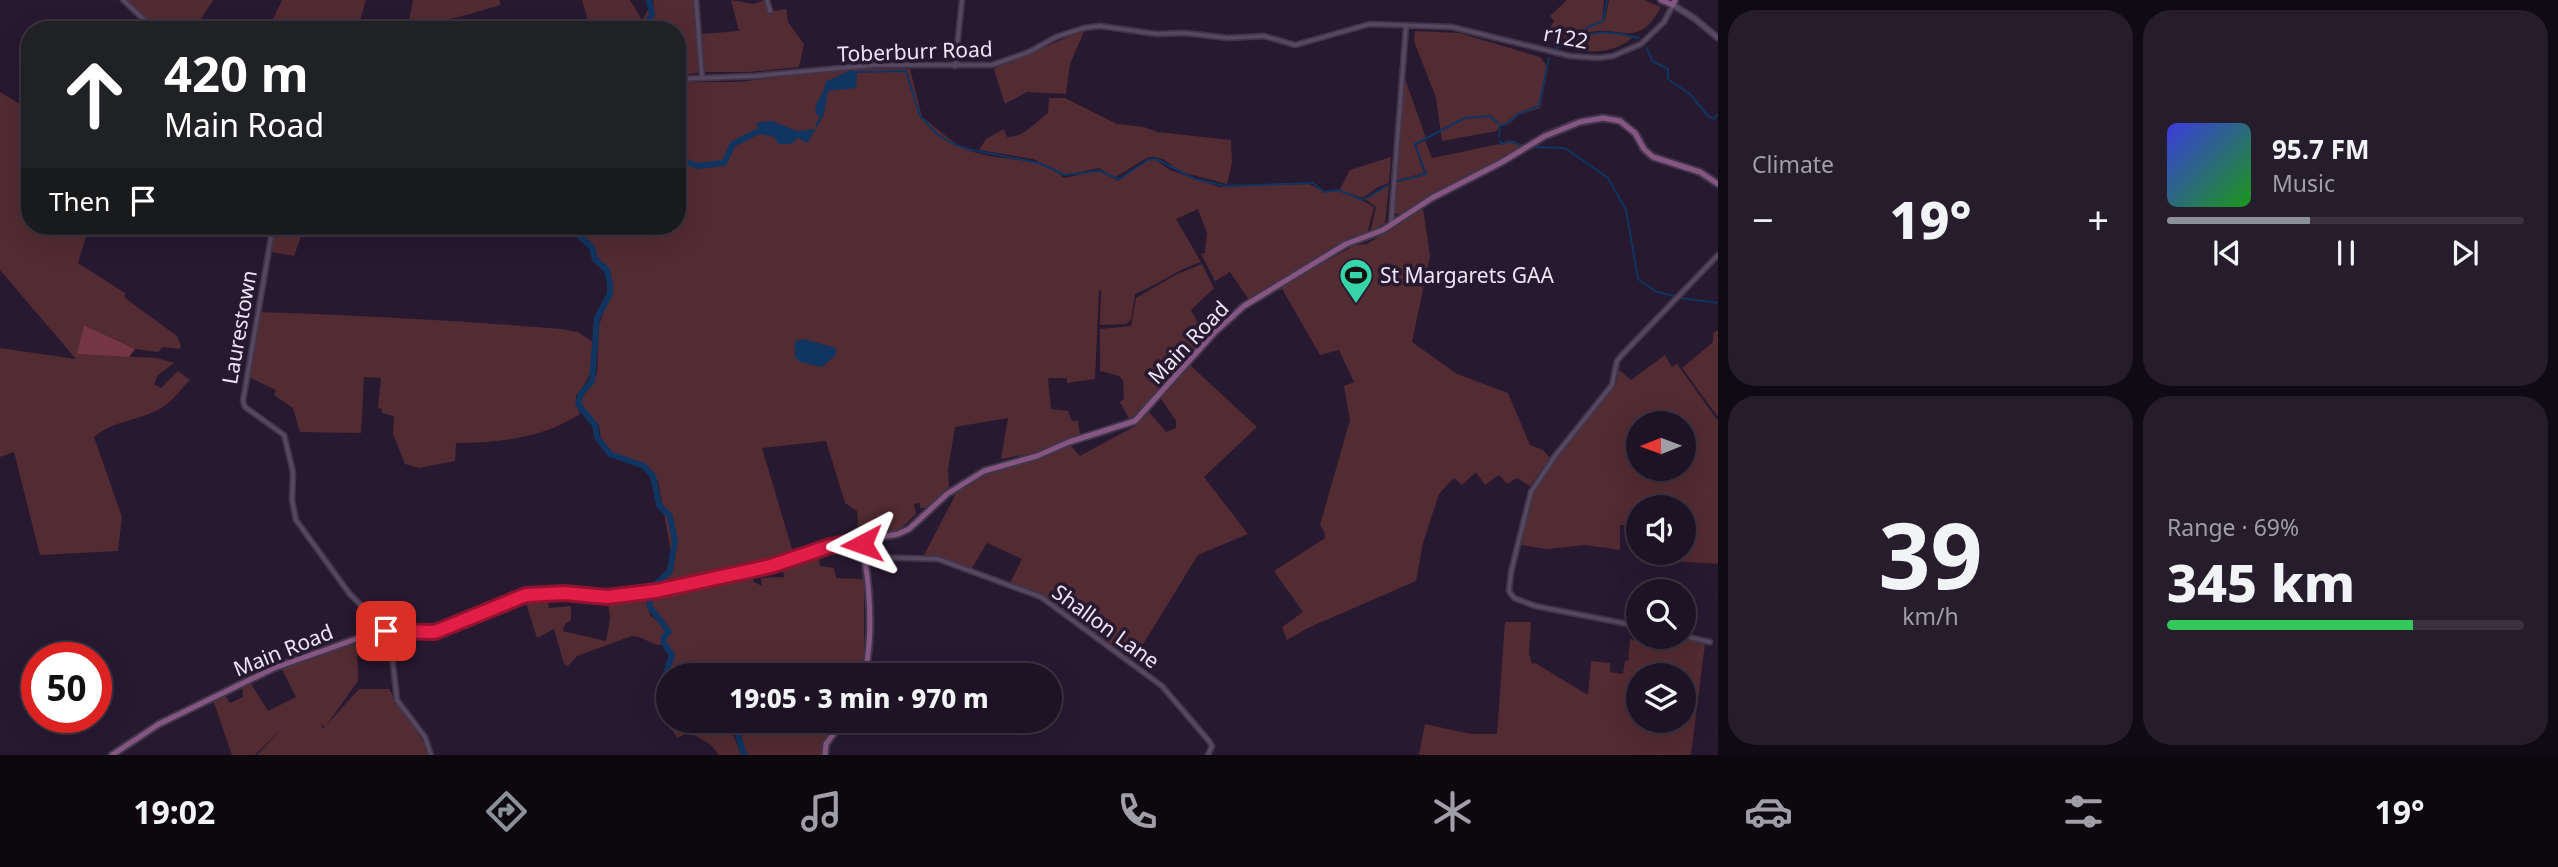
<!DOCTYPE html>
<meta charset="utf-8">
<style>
:root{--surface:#1d1324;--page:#251c2c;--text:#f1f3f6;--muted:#a09ea6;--line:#3b3241;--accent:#8c9099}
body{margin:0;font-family:"Noto Sans",sans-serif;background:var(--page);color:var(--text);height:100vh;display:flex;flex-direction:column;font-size:26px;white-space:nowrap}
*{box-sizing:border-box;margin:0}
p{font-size:23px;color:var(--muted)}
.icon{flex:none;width:38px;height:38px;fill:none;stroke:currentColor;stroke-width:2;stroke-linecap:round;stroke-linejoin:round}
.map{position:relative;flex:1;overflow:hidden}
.drawer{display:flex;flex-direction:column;gap:10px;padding:10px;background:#100a14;width:840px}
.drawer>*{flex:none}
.guide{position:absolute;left:21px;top:21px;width:665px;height:214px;border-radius:28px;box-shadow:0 7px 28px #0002,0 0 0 2px var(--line);background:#202124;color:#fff;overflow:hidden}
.needle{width:46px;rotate:269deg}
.buttons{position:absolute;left:1626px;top:411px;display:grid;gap:14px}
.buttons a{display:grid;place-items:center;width:70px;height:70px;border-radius:50%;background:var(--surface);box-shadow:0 7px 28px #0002,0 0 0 2px var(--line);font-size:35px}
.speed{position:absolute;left:21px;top:642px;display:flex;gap:14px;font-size:35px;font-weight:700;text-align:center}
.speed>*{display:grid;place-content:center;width:91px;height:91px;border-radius:50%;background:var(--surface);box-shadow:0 7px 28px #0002,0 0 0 2px var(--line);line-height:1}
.speed .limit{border:10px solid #d22;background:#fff;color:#111}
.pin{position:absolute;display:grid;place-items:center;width:60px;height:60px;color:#fff;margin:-30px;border-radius:14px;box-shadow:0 4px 10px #0006}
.me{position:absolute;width:77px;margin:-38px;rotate:266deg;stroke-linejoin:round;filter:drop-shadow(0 0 5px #0008)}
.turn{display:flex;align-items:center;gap:24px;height:147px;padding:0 28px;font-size:32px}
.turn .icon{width:91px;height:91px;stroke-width:2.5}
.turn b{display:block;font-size:49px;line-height:60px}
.then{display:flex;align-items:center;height:66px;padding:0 28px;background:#0003;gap:14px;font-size:26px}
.big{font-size:52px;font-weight:800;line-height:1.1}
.drawer .widget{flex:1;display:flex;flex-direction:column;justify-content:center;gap:10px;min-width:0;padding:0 24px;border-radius:28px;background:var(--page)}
.drawer .dial{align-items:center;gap:0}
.dial b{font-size:91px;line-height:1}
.song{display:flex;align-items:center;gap:21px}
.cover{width:84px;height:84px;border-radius:10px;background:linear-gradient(135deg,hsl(240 70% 55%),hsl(120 70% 35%))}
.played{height:7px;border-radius:4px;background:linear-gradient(90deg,var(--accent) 40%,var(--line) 40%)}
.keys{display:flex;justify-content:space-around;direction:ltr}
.heat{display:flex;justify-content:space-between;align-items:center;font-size:38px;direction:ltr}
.charge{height:10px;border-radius:5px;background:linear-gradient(90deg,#34c759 69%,var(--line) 0)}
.drawer .tiles{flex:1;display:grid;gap:10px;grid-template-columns:repeat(2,1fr)}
.trip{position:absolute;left:656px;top:663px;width:406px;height:70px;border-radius:35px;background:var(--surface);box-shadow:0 7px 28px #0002,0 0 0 2px var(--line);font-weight:800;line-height:70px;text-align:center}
.dock{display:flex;height:112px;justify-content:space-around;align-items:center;background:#0c080e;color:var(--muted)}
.dock .icon{width:49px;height:49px}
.dock .current{color:var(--accent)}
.dock b{font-size:32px;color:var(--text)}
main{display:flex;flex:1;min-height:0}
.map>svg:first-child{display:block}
</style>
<main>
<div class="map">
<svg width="1718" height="755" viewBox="0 0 1718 755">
<rect width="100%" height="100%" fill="#271930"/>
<g fill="#532b32" fill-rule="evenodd">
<polygon points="126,0 213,0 194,30 159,30"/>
<polygon points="282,0 366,0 357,30 268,30"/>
<path d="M413 0H499L501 5C471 13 439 26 409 21Z"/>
<polygon points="582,0 630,0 642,20 651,5 654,5 657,27 653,0 693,0 699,69 697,73 677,76 677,30 656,30 657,27 655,30 591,30"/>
<polygon points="731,0 753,4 765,0 768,12 786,9 788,22 804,44 799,67 748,72 705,72 701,34 739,31"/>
<path d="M1567 0H1604L1602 23 1605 19 1609 0H1644L1661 7C1637 51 1622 24 1586 33L1589 26 1582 34 1566 41 1564 37 1547 28H1550L1554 21 1550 16Z"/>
<polygon points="1085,29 1070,64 1066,94 1027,92 1005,104 994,70 996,67 1017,60"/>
<polygon points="1415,31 1459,33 1540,57 1548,68 1540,108 1519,115 1508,125 1500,124 1497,131 1442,141 1436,98 1414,41"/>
<path d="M1598 32H1602L1633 37C1615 53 1589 55 1567 47V43L1580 36Z"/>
<path d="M851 68 910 69 922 117C936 127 951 142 966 149 998 164 1037 152 1064 178L1099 170 1118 181 1148 160H1156L1170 170 1219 187 1309 184 1324 192 1339 191 1350 170 1391 157 1389 183 1378 187 1363 198 1350 193 1374 207 1367 234 1334 246 1249 300 1230 272 1215 281 1201 254 1205 253 1207 233 1198 209 1176 219 1201 262C1176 270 1158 285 1135 294L1131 320 1126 324 1100 325 1101 291 1099 290 1095 379 1067 383V378H1048L1051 409 1068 411 1072 421H1078L1080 435 1039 452 1001 459 1008 418 955 427 948 469 949 487 926 508H920V503L914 504 916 514 900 529 859 538 857 511 845 503 826 441 762 448 793 552C758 568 720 573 682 580 672 582 663 587 652 589L664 580 673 563 658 481 644 466 613 456 601 440 599 425 576 401 580 414C543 438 499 443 456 443L455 461 419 468 405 464 393 434 394 416 382 413V409L378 408 381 378 364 377 361 433 300 432 293 408 274 395 276 390 249 377 259 312C360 315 461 321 562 329L578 332 593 342C591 372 594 372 576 396V400L597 374 599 325 611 291 607 273 592 261 591 245 581 237 584 226H677V82H738Z"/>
<polygon points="1404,76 1426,138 1414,144 1424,173 1395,181"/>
<path d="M0 92 30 110V134L19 176 30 184V226H89L78 263 125 293V298L177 336 181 346 179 349 163 347 158 352 135 349 84 325 78 354 157 358 174 363 158 375 154 384 161 388 178 371 190 380C181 389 172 402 161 408 140 421 113 420 94 437L122 517 118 551 40 555 14 452 0 457V348L76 359 0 270Z"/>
<path d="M1049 98H1065L1117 124 1144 127 1157 132 1231 140 1232 163 1227 184 1181 172 1163 159 1153 157 1147 158 1114 178 1099 168 1067 175 1033 159 979 150 986 139 1004 129 1007 137C1025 137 1034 123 1048 113Z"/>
<polygon points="1425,141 1432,158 1514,141 1524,146 1399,214 1394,213 1395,183 1426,174 1416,145"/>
<polygon points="1389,185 1385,223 1370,233 1376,207 1365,199"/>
<polygon points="1423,208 1430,256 1412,342 1457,374 1508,393 1530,445 1543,450 1550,458 1530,486 1517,478 1507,484 1499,475 1485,485 1476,472 1462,485 1454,478 1439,494 1423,543 1416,581 1310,627 1287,640 1282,627 1303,612 1274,571 1325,538 1324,531 1320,525 1350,420 1344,386 1354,382 1339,350 1320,355 1281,287 1355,245 1367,244"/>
<polygon points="275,226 318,226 317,232 303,231 294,256 271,252"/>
<polygon points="1202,264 1214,288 1191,310 1206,338 1173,376 1163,366 1156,369 1149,378 1163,385 1139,414 1130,420 1120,402 1124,399 1123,380 1119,376 1100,371 1100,329 1131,326 1136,298 1177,274"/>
<polygon points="1718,330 1718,417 1682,368 1713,342 1713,333"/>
<path d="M1665 355 1672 367 1677 364 1718 421V564L1660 560 1657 553H1684V508H1638V525H1620V550L1585 545 1546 549 1521 545 1532 493 1564 448 1616 384 1619 370 1631 380ZM1638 424H1684V469H1638Z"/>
<polygon points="1190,365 1257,427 1204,477 1248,534 1198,555 1132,662 1046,597 1010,583 1022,559 987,543 972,568 924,555 959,488 987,471 1032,461 1070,445 1080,456 1135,426 1149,412 1166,432 1176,428 1176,421 1159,396"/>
<path d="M818 552 820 566 834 568 836 578 864 579V655L860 675 668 676V692L665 679 672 659 671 651 665 643 666 627 663 645C651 646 644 636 632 636L577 656 568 666 564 664 554 629 537 638 526 603 528 598 546 596 549 608 571 606V620L565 624 563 631 606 641 610 619 608 600 646 594 650 615 665 627 650 609 651 593 751 573 754 582 762 586 761 578 784 577 782 565Z"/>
<path d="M1505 622H1531L1529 653 1532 664 1535 663 1588 695 1591 661 1610 663V672L1623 674 1625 660 1628 661 1630 639 1654 645 1656 637H1678L1705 644 1691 755H1419L1425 724 1471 734H1497ZM1638 676H1684V721H1638Z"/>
<path d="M357 640 358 681 325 727 321 724 323 729 359 689H389C401 712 420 731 429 755H257L283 727 255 755H232L213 700 224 694 230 703 243 697 242 686 250 682 268 711 296 697 281 667Z"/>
<polygon points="658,683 668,697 668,721 728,721 741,755 719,755 711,745 689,732 677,738 655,701"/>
<polygon points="734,721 839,721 822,744 822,755 744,755 739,747"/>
</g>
<polygon fill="#733642" points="84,325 135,349 129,357 77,354"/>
<g fill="#103560">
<path d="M851 70 857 72 856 88 828 91 824 114 817 127 815 125 820 117 816 114C813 101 826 95 825 82Z"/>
<polygon points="772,121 797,131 816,129 807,143 798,138 791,144 778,144 775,137 760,134 756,123"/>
<polygon points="804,339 836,348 836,355 822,367 800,362 795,357 795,341"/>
</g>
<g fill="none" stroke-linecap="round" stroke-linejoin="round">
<g stroke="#103560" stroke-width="2">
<polyline points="1585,32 1588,27 1603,21 1607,0"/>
<path d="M1557 48C1590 30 1602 29 1639 38"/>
<polyline points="1647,48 1652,61 1668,69 1668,79 1690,94 1708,116 1714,119 1718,114"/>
<polyline points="857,72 906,71 920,116 938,135 954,144 967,149 1039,163 1065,175 1100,171 1119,179 1148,160 1156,159 1195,179 1225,186 1313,183 1324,192 1338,190 1363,200 1388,185"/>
<polyline points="1499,137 1500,125"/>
<polyline points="1500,141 1501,144 1509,141 1523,146"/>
<polyline points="1533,147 1565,148 1608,178 1626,210 1638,279 1655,291 1677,297"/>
<polyline points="1399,181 1426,174 1415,144 1465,118 1490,116 1500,125 1505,125 1518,114 1539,106 1549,58"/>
<polyline points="1680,298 1718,303"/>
</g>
<g stroke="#103560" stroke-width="6">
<polyline points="642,30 652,15 649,0"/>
<polyline points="677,158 697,166 724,163 733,144 757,132"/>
<polyline points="583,226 579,236 592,247 595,259 607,270 610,284 610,294 597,318 592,381 581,394 578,404 595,425 597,437 610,454 644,466 653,476 659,505 670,516 675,541 670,571 653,587 649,596 650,607 669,632 664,636 664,643 672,655 664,679 668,694"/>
<path d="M733 721C740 732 738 744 745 755"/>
</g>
<defs>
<g id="minor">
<polyline points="123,0 155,30"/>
<polyline points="696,0 702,77"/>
<polyline points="767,0 770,11"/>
<polyline points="955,66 962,0"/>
<polyline points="677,79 755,76 874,65 992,65 1029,52 1056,37 1084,28 1100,26 1157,34 1185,33 1228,38 1264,36 1295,45 1370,24 1452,27 1570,56 1598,58 1613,56 1641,44 1664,22 1673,5"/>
<polyline points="1391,225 1406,26"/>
<polyline points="273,226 243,401 245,407 284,435 293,472 292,500 296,520 349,593 386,631 390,638 397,700 425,737 431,755"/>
<polyline points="865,557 938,559 1041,597 1162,686 1209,741 1212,746 1208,755"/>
<polyline points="1638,626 1535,606 1514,598 1509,591 1511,572 1531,492 1555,456 1612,385 1617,361 1621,356 1718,255"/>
<polyline points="1684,636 1710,642"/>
</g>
<polyline id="tertiary" points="1673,5 1694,18 1718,38"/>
<g id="secondary">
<polyline points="1661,0 1673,5 1675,0"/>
<path d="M861 541C870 579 874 638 864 676"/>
<polyline points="112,755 159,724 274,668 376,632 435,633 526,595 564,593 607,597 656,591 771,566 830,546 898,534 909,529 947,494 984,471 1037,456 1069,442 1135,421 1214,333 1244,306 1346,244 1383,230 1432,198 1502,162 1545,136 1580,122 1603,118 1620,121 1635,133 1644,149 1653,157 1700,172 1718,184"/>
<polyline points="825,755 826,744 843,721"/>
</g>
</defs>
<use href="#minor" stroke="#413649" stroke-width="7"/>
<use href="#tertiary" stroke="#413649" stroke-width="8"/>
<use href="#secondary" stroke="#413649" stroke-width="9"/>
<use href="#minor" stroke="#574761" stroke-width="3.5"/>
<use href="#tertiary" stroke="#574761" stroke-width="4.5"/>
<use href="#secondary" stroke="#865682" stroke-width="5"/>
</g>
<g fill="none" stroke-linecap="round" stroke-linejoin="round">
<defs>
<polyline id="route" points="386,631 435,632 526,595 564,593 607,597 656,591 771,566 830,546 861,541 862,544"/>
</defs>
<use href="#route" stroke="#92132f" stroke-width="18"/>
<use href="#route" stroke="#e11d48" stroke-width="12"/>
</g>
<defs>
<symbol id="stadium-pin" viewBox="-11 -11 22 30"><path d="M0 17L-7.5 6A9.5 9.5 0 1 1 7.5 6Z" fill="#36d4a7" stroke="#271930"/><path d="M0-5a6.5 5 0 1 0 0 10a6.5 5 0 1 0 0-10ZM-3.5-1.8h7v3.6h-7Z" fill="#111"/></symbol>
</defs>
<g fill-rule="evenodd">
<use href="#stadium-pin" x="1337" y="256" width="38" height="52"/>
</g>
<g text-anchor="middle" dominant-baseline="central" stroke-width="7" stroke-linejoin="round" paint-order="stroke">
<g font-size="21" fill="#eee5f5" stroke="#271930">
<text transform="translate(1566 37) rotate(11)">r122</text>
<text transform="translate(915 51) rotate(-2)">Toberburr Road</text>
<text transform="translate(239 327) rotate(-80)">Laurestown</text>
<text transform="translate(1188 342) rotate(-46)">Main Road</text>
<text transform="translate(1106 626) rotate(36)">Shallon Lane</text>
<text transform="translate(283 650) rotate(-22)">Main Road</text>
</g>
<g font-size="21" fill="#eee5f5" stroke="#271930" text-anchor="start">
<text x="1380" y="275">St Margarets GAA</text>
</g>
</g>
</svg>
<div class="buttons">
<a><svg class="needle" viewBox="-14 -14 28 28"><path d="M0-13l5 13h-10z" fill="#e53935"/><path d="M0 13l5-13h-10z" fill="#a09ea6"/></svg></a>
<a><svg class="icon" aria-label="sound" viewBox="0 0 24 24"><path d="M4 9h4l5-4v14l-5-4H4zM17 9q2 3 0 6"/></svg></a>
<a><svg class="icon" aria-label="search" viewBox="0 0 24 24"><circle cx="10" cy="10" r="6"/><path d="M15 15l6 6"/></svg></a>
<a><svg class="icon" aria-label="layers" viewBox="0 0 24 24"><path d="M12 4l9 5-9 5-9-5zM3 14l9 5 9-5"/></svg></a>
</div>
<div class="speed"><div class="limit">50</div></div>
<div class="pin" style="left:386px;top:631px;background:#d93025"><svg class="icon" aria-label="arrive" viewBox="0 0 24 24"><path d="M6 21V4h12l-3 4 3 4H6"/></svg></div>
<svg class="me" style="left:862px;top:544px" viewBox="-20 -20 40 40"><path d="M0-17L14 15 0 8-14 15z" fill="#e11d48" stroke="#fff" stroke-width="4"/></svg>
<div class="trip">19:05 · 3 min · 970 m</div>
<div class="guide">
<div class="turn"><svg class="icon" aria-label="ahead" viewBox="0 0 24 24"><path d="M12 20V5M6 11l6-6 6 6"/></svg><div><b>420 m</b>Main Road</div></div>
<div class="then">Then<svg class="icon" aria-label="arrive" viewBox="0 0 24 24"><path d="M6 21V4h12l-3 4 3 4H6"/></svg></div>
</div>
</div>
<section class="drawer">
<div class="tiles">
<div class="widget"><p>Climate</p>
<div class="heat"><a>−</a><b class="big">19°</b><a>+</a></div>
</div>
<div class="widget">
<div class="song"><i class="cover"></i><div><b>95.7 FM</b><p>Music</p></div></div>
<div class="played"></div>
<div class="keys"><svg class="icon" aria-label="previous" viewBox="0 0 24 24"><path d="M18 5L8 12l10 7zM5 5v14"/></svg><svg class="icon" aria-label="pause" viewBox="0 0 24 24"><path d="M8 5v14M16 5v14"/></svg><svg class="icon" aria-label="next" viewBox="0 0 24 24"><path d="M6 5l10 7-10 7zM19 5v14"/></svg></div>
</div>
<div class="widget dial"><b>39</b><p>km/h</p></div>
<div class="widget"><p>Range · 69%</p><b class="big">345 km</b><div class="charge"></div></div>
</div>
</section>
</main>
<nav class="dock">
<b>19:02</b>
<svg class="icon current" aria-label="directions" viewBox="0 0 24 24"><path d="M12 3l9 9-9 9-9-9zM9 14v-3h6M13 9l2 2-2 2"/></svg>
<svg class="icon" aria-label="music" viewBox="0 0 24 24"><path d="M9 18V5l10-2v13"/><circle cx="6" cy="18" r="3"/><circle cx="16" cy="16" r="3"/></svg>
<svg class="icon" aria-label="phone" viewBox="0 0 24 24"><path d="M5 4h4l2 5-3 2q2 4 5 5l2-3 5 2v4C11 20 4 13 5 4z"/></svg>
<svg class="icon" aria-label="climate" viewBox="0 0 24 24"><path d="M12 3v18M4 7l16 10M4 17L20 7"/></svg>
<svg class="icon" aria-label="car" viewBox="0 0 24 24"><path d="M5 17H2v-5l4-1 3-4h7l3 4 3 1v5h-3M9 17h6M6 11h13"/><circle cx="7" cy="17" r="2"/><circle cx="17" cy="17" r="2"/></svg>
<svg class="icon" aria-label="filters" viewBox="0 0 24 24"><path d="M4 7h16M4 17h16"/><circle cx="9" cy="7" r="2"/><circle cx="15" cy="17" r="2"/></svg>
<b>19°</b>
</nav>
